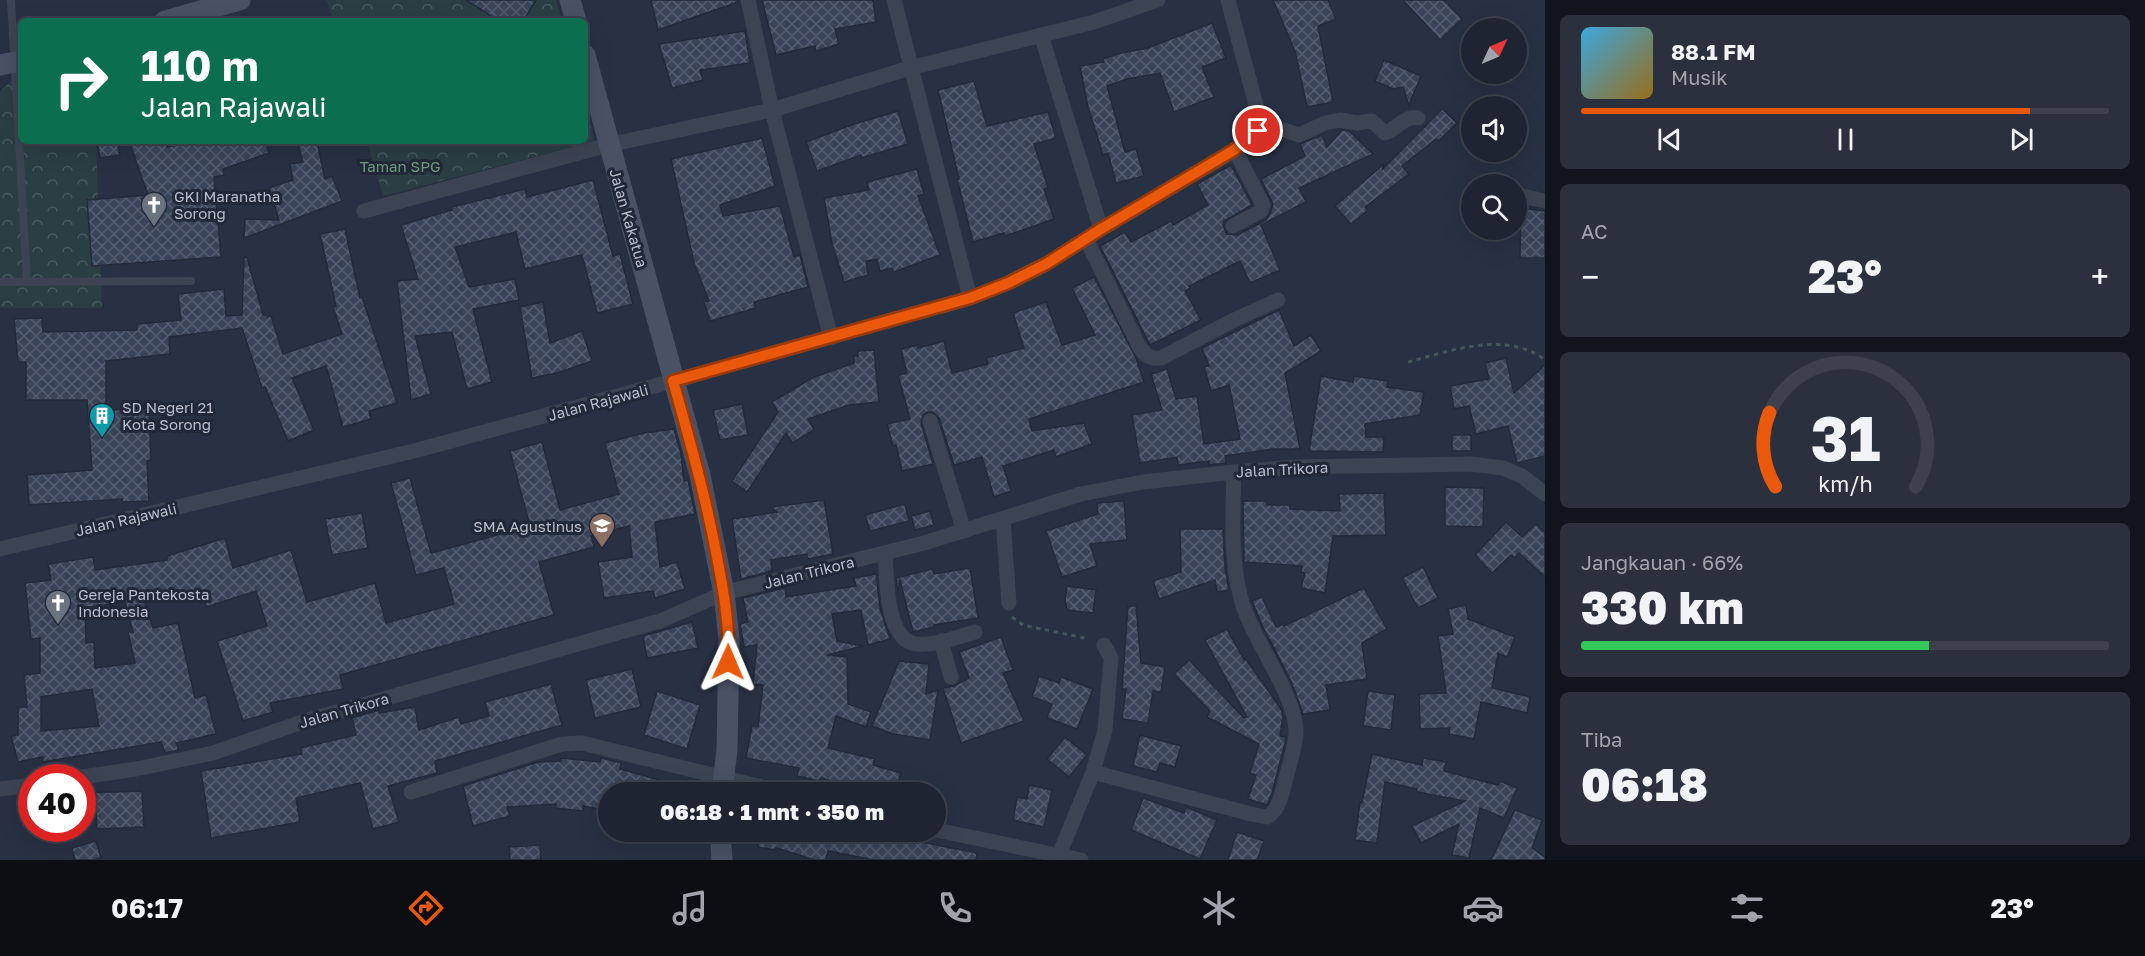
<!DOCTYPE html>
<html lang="id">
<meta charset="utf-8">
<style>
:root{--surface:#1e2432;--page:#2b303e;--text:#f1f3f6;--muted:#a1a4ac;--line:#3c414d;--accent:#ea580c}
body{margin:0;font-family:"Golos Text",sans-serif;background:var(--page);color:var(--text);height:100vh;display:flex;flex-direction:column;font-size:22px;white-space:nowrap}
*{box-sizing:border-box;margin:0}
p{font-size:20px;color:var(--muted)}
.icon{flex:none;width:33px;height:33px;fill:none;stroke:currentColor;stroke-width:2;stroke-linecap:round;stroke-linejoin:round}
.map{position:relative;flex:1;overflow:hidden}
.drawer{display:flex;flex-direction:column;gap:15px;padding:15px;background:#10141c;width:600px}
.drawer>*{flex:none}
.top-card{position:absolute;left:18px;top:18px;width:570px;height:126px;border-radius:9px;box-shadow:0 6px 24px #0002,0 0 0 2px var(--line);background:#0b6e4f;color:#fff;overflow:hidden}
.needle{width:39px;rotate:46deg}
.buttons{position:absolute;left:1461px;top:18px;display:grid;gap:12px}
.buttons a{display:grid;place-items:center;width:66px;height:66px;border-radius:50%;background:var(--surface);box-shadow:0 6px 24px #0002,0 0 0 2px var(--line);font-size:30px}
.speed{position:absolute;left:18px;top:764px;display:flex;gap:12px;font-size:30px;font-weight:700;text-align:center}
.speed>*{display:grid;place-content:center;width:78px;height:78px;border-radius:50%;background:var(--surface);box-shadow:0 6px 24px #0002,0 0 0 2px var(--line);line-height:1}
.speed .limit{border:9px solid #d22;background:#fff;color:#111}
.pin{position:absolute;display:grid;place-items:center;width:51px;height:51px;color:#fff;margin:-26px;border:3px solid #fff;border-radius:50%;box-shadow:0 2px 6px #0007}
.me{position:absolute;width:66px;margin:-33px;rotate:1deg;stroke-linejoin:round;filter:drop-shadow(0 0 4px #0008)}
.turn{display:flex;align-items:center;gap:21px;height:126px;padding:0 24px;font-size:27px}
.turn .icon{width:78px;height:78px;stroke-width:2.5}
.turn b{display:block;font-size:42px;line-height:51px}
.big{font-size:45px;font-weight:800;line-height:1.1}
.drawer .widget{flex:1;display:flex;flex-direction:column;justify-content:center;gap:9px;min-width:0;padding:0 21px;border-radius:9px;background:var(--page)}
.drawer .dial{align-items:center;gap:0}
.dial svg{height:156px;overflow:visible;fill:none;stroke:var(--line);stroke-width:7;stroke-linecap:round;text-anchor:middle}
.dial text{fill:var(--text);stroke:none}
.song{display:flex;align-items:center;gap:18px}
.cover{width:72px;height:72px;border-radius:9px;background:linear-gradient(135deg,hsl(200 70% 55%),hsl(40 70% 35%))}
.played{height:6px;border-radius:3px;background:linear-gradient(90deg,var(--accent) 85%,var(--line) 85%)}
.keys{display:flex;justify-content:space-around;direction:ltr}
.heat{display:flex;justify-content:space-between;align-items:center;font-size:33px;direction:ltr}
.charge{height:9px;border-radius:4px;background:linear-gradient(90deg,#34c759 66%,var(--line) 0)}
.trip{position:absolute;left:598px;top:782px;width:348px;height:60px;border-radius:30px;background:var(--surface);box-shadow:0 6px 24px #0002,0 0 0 2px var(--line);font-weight:800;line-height:60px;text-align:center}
.tabs{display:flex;height:96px;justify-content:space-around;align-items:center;background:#0c0e14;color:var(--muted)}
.tabs .icon{width:42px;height:42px}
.tabs .on{color:var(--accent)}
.tabs b{font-size:27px;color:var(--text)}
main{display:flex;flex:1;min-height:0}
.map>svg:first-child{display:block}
</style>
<main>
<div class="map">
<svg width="1545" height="860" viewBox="0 0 1545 860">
<defs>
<pattern id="forest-crowns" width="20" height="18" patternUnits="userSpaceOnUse" patternTransform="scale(1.5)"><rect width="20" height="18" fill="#2a3e44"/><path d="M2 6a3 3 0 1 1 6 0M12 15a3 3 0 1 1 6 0" fill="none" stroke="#47585e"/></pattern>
<pattern id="building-cross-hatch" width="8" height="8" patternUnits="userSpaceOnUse" patternTransform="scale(1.5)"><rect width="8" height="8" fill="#3a4459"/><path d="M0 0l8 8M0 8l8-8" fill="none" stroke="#545d70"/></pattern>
</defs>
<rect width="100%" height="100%" fill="#283043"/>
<g fill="url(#forest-crowns)">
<polygon points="327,0 556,0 562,21 333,21"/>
<polygon points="21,71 21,141 96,141 102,308 0,308 0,92"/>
<polygon points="585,105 595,141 383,196 367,141 585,141"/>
</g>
<g fill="url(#building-cross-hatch)" stroke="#232a3a" stroke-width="1.5" fill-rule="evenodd">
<polygon points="466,0 536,0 523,21 499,21"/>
<polygon points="651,0 738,0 738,2 658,30"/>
<polygon points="762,0 873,0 876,22 835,29 839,44 816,51 815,46 776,55"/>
<polygon points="1273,0 1328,0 1336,19 1318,26 1333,102 1307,107 1295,51"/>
<polygon points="1403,0 1444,0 1462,19 1440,40"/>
<polygon points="1212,23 1226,58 1202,67 1214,97 1174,112 1160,73 1127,79 1107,86 1125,152 1136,149 1144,176 1116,183 1108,153 1103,155 1088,107 1080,66 1104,62 1103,59 1121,53 1148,48"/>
<polygon points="745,31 750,63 700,70 703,80 672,88 659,44"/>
<polygon points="1384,60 1421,76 1409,105 1403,87 1393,89 1375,81"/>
<polygon points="974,81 987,126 1048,112 1056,138 1034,144 1048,188 1044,189 1054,219 1005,236 1004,233 973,242 957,179 959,179 938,90"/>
<polygon points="1442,109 1457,123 1439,141 1436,139 1402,166 1409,174 1365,207 1368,210 1351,224 1335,206 1384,164 1382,170"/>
<polygon points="898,111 908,144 861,158 861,155 817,171 806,142 854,124"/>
<polygon points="1342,130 1349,131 1373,154 1299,188 1306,202 1261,225 1280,270 1250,283 1240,261 1189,286 1190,288 1185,291 1201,320 1150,345 1100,246 1125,232 1131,242 1171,221 1173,225 1208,205 1197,184 1231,165 1252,205 1224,221 1223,226 1227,234 1238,235 1266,220 1270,214 1273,204 1261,179 1305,156 1300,144 1322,135 1327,147"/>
<polygon points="762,138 775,186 720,205 723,216 780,206 794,257 800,255 808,287 754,302 756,308 710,321 704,302 709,301 694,263 671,159"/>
<polygon points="97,141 117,141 120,155 100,158"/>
<polygon points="129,141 165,141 167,147 197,141 265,141 269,153 223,169 224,175 214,177 221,257 92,266 87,200 148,195"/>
<polygon points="297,141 317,141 325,179 332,176 342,201 244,238 245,219 279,220 269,188 293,180 290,164 303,162"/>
<polygon points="917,169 924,194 918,196 940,255 894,272 892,268 880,271 877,259 866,261 868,275 844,282 832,243 824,198 869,190 867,182"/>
<polygon points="593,180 613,256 620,254 633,304 597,313 582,255 525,269 516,232 455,247 469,287 515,279 519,300 473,309 492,382 467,389 452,332 415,336 431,394 411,400 397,281 418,279 401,225 452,210 452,207 525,189 527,197"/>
<polygon points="1521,208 1545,211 1545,258 1520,258"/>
<polygon points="345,229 360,298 362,297 397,403 369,411 371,419 343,427 326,366 292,378 314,430 288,441 265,387 262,388 242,328 169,337 170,354 106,361 106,407 111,406 111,410 149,408 151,460 147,461 149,501 123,502 122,499 29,505 27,475 92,470 87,400 26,400 26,362 18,362 14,319 42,318 43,332 137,330 137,324 181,320 178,294 224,289 226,316 242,315 244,258 247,257 263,315 267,315 267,317 271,316 283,354 342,334 333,307 336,306 320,234"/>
<polygon points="1094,277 1136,358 1144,382 1029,419 1032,431 1084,423 1092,444 1056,457 1054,450 1003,466 1011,491 994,497 982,457 954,465 939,418 933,412 928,412 923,415 921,423 933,464 902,471 896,445 893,446 887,424 910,419 898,375 907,373 901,349 918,345 918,348 944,341 952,373 988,364 986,358 1024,348 1013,313 1046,302 1062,345 1095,335 1072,288"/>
<polygon points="543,302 550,343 582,331 592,361 557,373 532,378 520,307"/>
<polygon points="1279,310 1294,346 1311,335 1321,351 1285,373 1300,449 1273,449 1225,456 1226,463 1209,465 1209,461 1178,465 1177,457 1140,463 1132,415 1162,410 1151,374 1167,369 1176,399 1197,396 1204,444 1240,439 1229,385 1211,391 1204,367 1209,366 1202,348"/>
<polygon points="874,350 879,402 849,405 808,419 814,430 792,443 786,433 747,492 732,481 778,412 772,402 812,378 854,363 854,356 858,356 858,351"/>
<polygon points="1506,358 1514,393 1545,365 1545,456 1517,463 1508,426 1476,434 1469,406 1454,409 1450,386 1489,379 1485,363"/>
<polygon points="1321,376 1353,382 1354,376 1388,381 1387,387 1424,392 1420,415 1365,424 1366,437 1384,437 1383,452 1309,451"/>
<polygon points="742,404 748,435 720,440 713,410"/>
<path d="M674 429 681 454 684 481 688 480 695 514 655 522 660 567 677 562 685 589 655 598 653 591 604 598 598 562 632 557 629 526 591 536 594 547 539 562 554 615 340 675 343 689 270 703 273 712 243 721 217 641 267 626 256 591 206 607 202 592 179 599 177 595 144 600 153 628 178 623 195 698 206 695 216 734 176 743 179 750 165 753 161 742 43 762V757L18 762 11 736 18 735V707H27L24 675 40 673V638L31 639 25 583 51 580 48 564 93 557 95 570 167 560V556L225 538 233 568 291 550 307 602 375 583 386 623 454 604 444 568 416 575 391 483 410 478 431 553 530 526 510 451 542 442 560 510 619 494 605 443 644 433ZM125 602 133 632H128L135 663 95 668 94 642 86 643 85 608ZM92 689 99 726 41 731V697Z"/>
<rect x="1452" y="435" width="19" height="16"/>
<polygon points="1445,487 1484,488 1483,527 1445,526"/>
<polygon points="1384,493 1386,535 1333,536 1325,593 1301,588 1305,573 1301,572 1302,566 1244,562 1243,501 1266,501 1267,505 1290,505 1290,509 1340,511 1339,494"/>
<polygon points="824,500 833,554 808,559 807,554 771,560 772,571 741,579 732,519 777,512 771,507"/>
<polygon points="1124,501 1127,540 1090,544 1097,566 1062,577 1046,531 1098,514 1097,503"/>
<polygon points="905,504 909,521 870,531 865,515"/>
<polygon points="930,511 934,525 915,530 911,516"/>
<polygon points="362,513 368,548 332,555 325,519"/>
<polygon points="1506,522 1522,537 1536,524 1545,533 1545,577 1519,553 1514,558 1511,555 1492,573 1475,555"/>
<polygon points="1180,529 1223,529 1225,568 1229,590 1217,592 1215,580 1159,599 1153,581 1181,572"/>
<polygon points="1423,567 1438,598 1418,608 1402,578"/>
<polygon points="970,568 978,618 934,625 934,627 913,632 900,580 898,593 896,578 932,569 934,574"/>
<polygon points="876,574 880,608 890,639 868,645 861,610 832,614 837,641 863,646 827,655 847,657 848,704 871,712 866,727 836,716 828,748 875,759 873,765 901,773 895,792 847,792 849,786 821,778 820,781 797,776 799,768 746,758 752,726 758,727 763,685 753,684 757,645 744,647 740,624 748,622 743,598 785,588 786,597 856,586 854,578"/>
<polygon points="1067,586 1096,590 1093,613 1067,610 1065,600"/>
<polygon points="1364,588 1387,629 1362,643 1367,679 1326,685 1330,710 1303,714 1291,681 1263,627 1252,601 1262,597 1276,627 1283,624 1284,626"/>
<polygon points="1466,605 1468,619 1515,637 1507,657 1498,653 1492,688 1530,697 1527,713 1481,702 1474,739 1449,734 1450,728 1420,729 1419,694 1446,693 1438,636 1453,634 1448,609"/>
<polygon points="1128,606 1136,606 1141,663 1165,667 1161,692 1153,691 1148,723 1122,719 1126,689 1122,689"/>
<polygon points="692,622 698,648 647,658 643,636"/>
<polygon points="1227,629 1244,660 1245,658 1281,709 1283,716 1280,736 1286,737 1285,743 1272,793 1267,805 1248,799 1256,775 1250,773 1259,744 1207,717 1210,711 1174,674 1189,660 1244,718 1247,717 1205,640"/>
<polygon points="1001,637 1013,670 1003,673 1024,721 961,743 943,688 954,686 969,678 959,652"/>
<polygon points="899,661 929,664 926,694 938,690 930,740 893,734 872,726"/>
<polygon points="632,669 641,707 595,718 586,680"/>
<polygon points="1039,676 1059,683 1061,677 1093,689 1077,729 1047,718 1052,704 1032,697"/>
<polygon points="551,684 562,725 435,761 437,773 388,786 399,822 373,829 360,783 296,798 300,822 211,838 201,771 302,754 300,748 356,735 352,718 379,710 379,713 415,707 419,730 459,717 461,724 489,716 485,702"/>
<polygon points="657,691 700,705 687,749 644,735"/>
<polygon points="1368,691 1395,695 1391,730 1363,726"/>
<polygon points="1140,735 1181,746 1175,767 1160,763 1157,772 1133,766"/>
<polygon points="1065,737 1087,755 1069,777 1047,759"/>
<polygon points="1372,754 1422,765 1423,758 1446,762 1444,771 1498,785 1500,781 1517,788 1504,818 1480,808 1469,858 1452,855 1459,824 1421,843 1412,826 1465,801 1417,792 1417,789 1385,782 1377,843 1355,840 1360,802 1362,803"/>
<polygon points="561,758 600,762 601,758 621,763 620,769 688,788 688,792 609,792 609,811 583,806 583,811 555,808 556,804 507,807 510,816 473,826 463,786 538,762 561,761"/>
<polygon points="1029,785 1052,790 1044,827 1013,820 1017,797 1027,799"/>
<polygon points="142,791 144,827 97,829 96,812 82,814 82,793"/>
<polygon points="1143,798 1184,813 1186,807 1217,820 1200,859 1131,830"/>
<polygon points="1515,810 1542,820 1532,848 1545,857 1545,860 1491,860"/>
<polygon points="761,831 866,831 977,853 976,860 874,860 828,851 826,860 815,860 776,848 775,850 758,847"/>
<polygon points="1237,832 1264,841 1257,860 1228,860"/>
<polygon points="96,841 101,858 93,860 75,860 72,848"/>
<polygon points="540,845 541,860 510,860 509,847"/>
</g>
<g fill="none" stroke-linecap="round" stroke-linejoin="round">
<g stroke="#43575b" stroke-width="3" stroke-dasharray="4.5 4.5" stroke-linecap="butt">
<path d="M1408 362C1449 351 1507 330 1545 360"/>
<polyline points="1012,617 1023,625 1089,639"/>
</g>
<g stroke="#3c4352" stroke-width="8">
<polyline points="11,0 27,282"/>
<polyline points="0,282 191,281"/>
</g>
<g stroke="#3c4352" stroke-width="15">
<polyline points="748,0 772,110 831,338"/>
<polyline points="894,0 970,298"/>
<polyline points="1228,0 1261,124 1260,129"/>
<polyline points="1041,35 1101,229"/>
<path d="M1260 129 1284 130 1299 135 1325 123 1340 120 1357 123 1372 121 1385 133C1397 129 1405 115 1418 118"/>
<polyline points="1521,196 1545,201"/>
<polyline points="364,211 608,145 772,110 910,68 1094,22 1158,0"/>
<polyline points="1233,226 1261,211 1263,205 1235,150"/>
<polyline points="1086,239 1140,348 1146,355 1153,358 1161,358 1234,320 1278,300"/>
<polyline points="930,421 964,531"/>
<polyline points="1003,519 1009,603"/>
<polyline points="0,549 414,451 673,381 970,298 1008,283 1046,264 1101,229 1235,150 1260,129"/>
<path d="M885 553C887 577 885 640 916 644 935 646 957 637 975 632"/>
<polyline points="941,641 951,677"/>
<path d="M1093 772 1251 814 1267 817C1279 811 1282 793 1285 782 1289 766 1295 749 1296 733 1297 696 1251 638 1241 599 1230 557 1233 514 1234 472"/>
<polyline points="82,777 136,769 213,753 305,721 660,621 724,593 924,543 1081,494 1143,482 1234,472 1297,467 1471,464 1503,468 1522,476 1545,494"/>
<polyline points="0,789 32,785"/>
<polyline points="411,792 562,744 582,743 782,792"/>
<polyline points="936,830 1081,860"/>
<polyline points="1059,855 1093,772 1105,730 1111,658 1104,645"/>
</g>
<g stroke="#4a5165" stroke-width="21">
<polyline points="570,0 576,21"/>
<polyline points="165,21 240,0"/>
<polyline points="585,55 700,475 724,593 729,639 727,750 722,792"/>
<polyline points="0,65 21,61"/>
<polyline points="720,831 722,860"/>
</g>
</g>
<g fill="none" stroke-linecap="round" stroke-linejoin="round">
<defs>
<path id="route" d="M728 662C730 624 723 588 716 552 705 494 689 438 673 381L970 298 1008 283 1046 264 1101 229 1234 150 1258 131"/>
</defs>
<use href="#route" stroke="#983908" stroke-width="15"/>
<use href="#route" stroke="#ea580c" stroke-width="10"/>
</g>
<defs>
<symbol id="church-pin" viewBox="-11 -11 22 30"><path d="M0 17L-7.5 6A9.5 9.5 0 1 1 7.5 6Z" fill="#6b7280" stroke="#212838"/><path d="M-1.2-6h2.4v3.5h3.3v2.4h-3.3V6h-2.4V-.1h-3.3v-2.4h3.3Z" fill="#fff"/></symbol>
<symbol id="building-pin" viewBox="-11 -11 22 30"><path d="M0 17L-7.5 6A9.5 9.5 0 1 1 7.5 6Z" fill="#0f9aa8" stroke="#212838"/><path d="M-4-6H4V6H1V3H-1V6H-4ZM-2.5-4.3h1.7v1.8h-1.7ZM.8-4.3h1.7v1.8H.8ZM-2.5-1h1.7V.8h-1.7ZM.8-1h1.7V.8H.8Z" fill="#fff"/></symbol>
<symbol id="school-pin" viewBox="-11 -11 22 30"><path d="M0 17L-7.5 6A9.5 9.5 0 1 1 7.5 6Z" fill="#8d6e63" stroke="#212838"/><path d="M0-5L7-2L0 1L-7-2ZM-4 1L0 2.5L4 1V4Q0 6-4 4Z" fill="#fff"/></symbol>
</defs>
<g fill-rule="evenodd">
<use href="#church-pin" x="139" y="190" width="30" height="40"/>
<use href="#building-pin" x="87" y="401" width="30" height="40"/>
<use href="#school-pin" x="587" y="511" width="30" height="40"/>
<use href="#church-pin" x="43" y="588" width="30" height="40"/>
</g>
<g text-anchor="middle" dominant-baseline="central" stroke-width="6" stroke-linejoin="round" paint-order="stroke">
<g font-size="15" fill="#719c80" stroke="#212838">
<text x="400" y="166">Taman SPG</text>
</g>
<g font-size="15" fill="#babfcc" stroke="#212838" text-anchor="start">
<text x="174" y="196">GKI Maranatha<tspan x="174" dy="17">Sorong</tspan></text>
<text x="122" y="407">SD Negeri 21<tspan x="122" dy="17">Kota Sorong</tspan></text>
<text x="582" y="526" text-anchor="end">SMA Agustinus</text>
<text x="78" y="594">Gereja Pantekosta<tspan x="78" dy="17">Indonesia</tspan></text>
</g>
<g font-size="15" fill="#babfcc" stroke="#212838">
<text transform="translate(629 218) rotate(74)">Jalan Kakatua</text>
<text transform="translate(598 402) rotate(-15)">Jalan Rajawali</text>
<text transform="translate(1282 469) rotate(-3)">Jalan Trikora</text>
<text transform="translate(126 519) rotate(-13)">Jalan Rajawali</text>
<text transform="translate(809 572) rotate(-14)">Jalan Trikora</text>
<text transform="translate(344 710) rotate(-16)">Jalan Trikora</text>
</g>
</g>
</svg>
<div class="buttons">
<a><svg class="needle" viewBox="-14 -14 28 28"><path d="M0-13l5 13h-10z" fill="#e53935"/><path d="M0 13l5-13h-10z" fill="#a1a4ac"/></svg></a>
<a><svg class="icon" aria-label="sound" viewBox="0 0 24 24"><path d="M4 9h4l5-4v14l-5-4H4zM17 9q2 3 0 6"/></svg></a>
<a><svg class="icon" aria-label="search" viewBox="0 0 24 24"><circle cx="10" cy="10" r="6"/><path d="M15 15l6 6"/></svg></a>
</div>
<div class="speed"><div class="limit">40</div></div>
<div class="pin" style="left:1258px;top:131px;background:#d93025"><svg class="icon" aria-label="arrive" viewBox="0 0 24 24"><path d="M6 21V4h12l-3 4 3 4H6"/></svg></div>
<svg class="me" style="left:728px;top:662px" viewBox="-20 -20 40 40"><path d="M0-17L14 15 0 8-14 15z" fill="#ea580c" stroke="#fff" stroke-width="4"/></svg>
<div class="trip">06:18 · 1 mnt · 350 m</div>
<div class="top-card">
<div class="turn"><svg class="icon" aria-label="right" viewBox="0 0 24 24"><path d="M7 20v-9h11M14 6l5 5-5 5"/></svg><div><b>110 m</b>Jalan Rajawali</div></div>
</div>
</div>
<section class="drawer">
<div class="widget">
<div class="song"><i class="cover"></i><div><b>88.1 FM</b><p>Musik</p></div></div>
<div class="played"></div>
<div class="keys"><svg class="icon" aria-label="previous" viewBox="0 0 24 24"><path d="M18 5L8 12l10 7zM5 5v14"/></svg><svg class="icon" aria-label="pause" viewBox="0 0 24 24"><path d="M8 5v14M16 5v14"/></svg><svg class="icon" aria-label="next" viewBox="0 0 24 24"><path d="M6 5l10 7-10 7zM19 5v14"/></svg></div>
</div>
<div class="widget"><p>AC</p>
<div class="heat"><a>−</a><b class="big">23°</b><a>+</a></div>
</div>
<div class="widget dial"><svg viewBox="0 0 100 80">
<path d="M14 69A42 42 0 1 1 86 69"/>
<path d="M14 69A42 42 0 0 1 11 31" stroke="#ea580c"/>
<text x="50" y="56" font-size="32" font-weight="700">31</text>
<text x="50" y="72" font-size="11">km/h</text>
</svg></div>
<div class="widget"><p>Jangkauan · 66%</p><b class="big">330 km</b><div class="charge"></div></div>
<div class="widget"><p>Tiba</p><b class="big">06:18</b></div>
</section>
</main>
<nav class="tabs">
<b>06:17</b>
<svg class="icon on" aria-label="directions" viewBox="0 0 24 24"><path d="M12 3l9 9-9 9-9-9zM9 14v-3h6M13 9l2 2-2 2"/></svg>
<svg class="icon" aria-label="music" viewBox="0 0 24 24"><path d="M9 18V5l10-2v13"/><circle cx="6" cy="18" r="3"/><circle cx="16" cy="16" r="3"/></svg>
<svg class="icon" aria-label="phone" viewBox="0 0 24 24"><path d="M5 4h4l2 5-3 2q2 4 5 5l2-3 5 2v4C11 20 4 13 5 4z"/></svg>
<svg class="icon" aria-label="climate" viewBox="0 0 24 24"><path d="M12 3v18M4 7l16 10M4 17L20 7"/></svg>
<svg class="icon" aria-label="car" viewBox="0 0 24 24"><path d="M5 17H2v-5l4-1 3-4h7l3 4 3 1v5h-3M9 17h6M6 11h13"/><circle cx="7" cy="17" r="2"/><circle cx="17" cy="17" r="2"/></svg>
<svg class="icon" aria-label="filters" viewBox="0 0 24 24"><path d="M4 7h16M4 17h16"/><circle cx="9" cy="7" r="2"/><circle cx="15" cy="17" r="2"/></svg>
<b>23°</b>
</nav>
